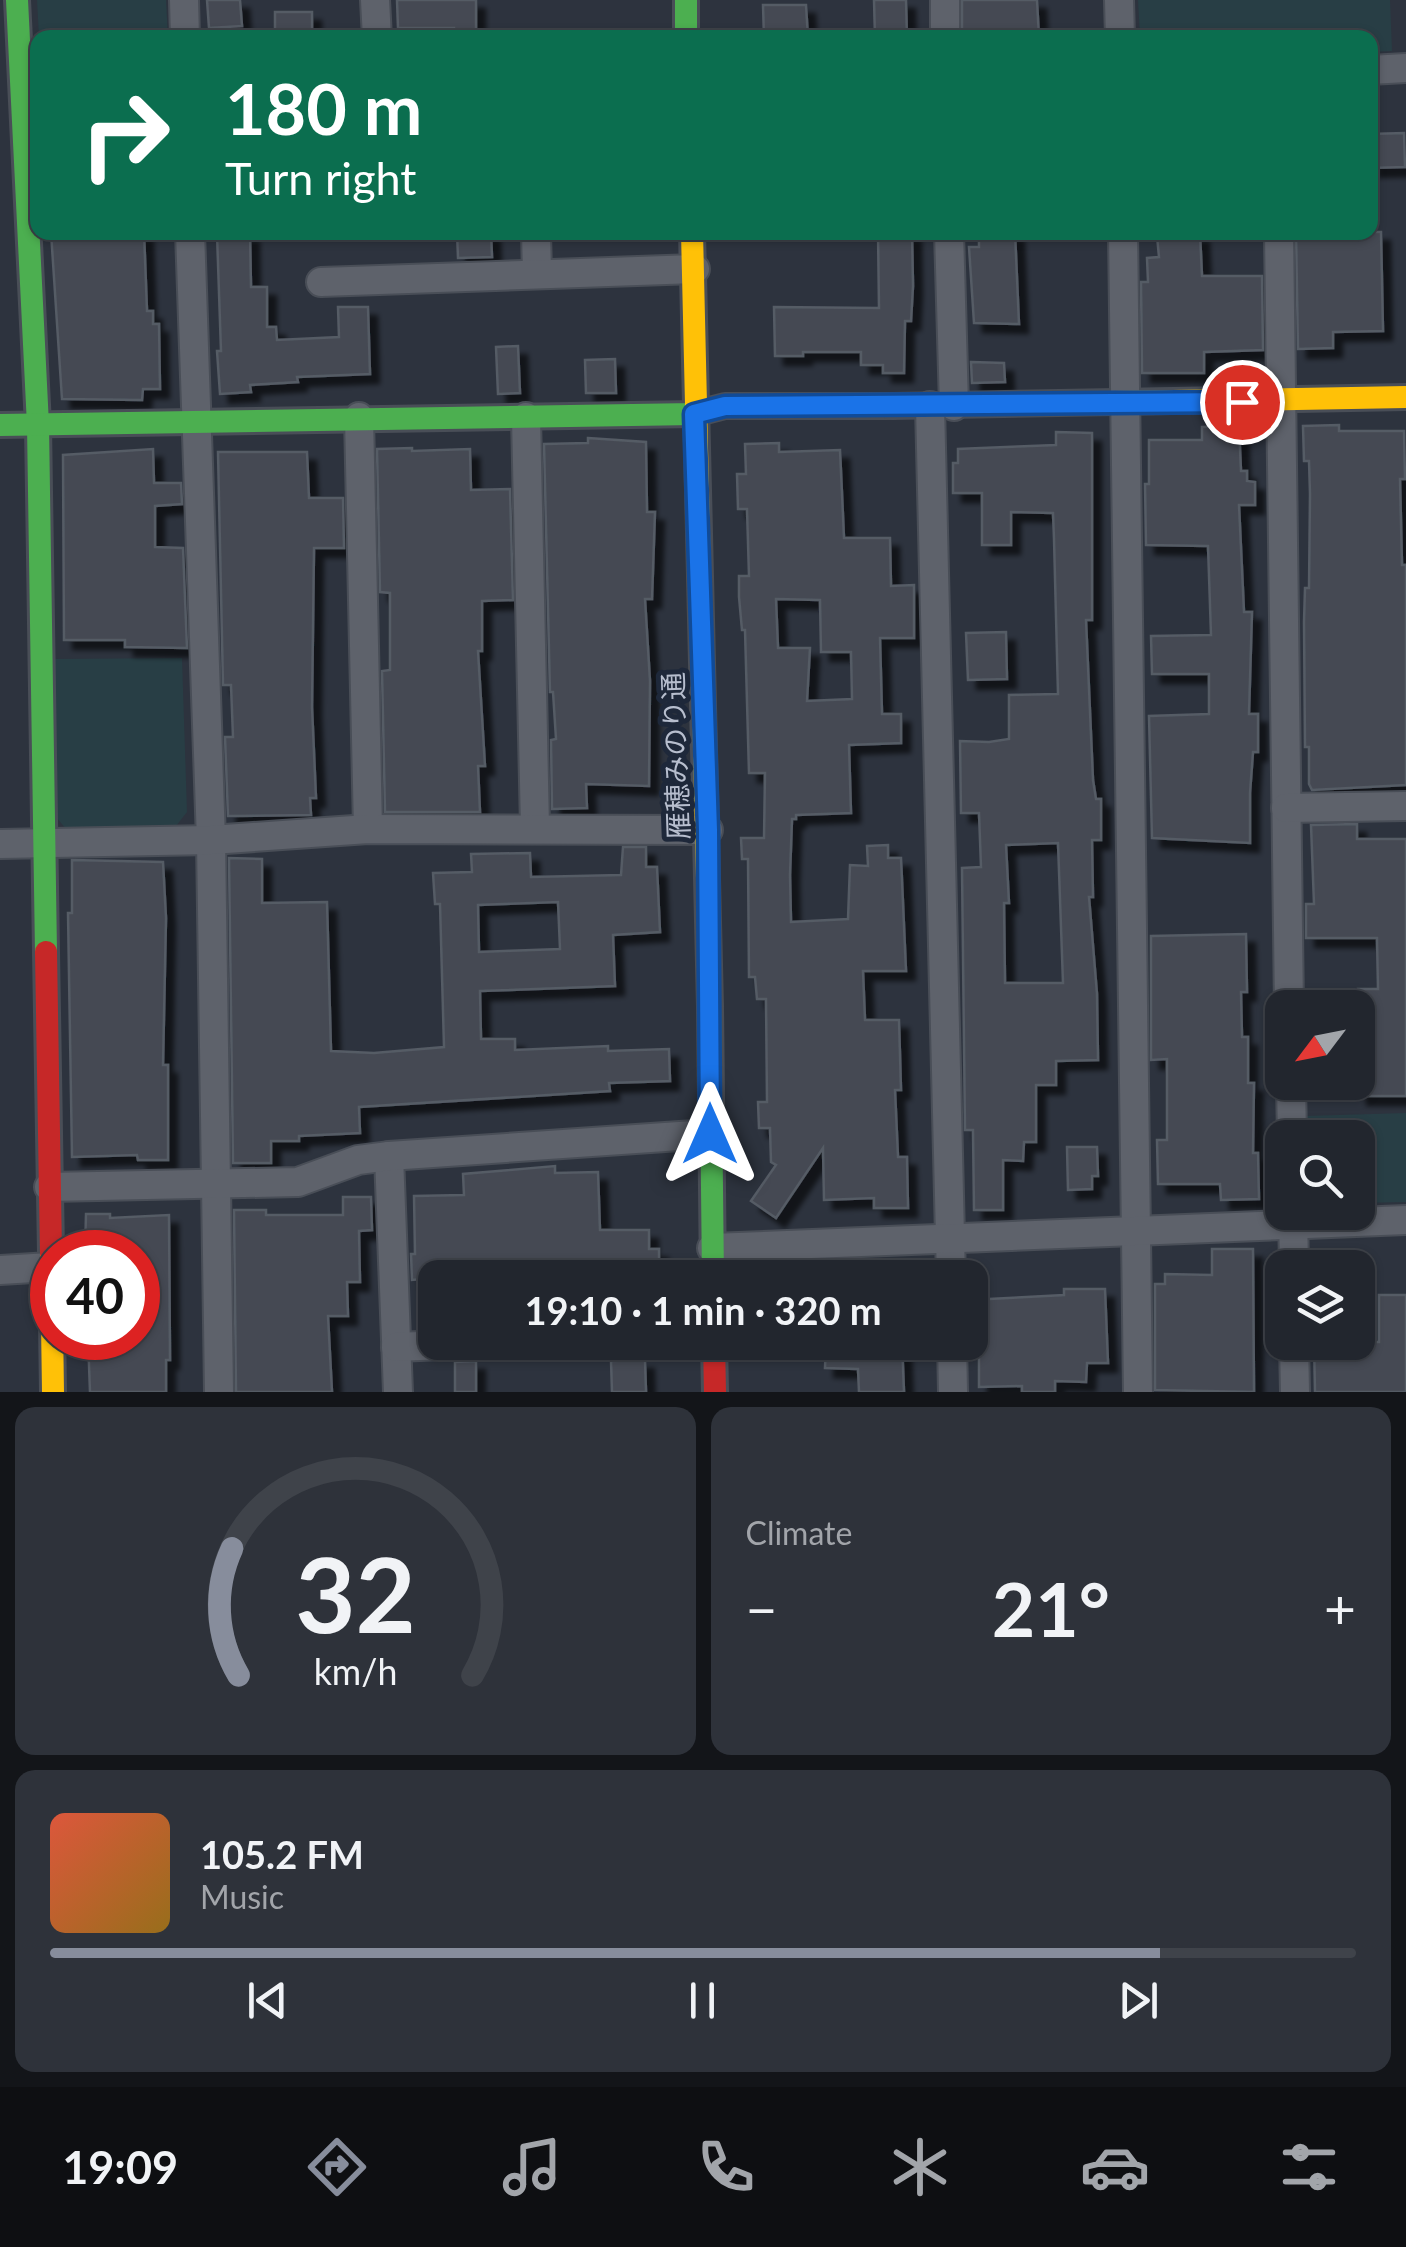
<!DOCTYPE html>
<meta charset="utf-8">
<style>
:root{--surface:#22262e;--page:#2e323a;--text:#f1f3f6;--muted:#a2a5aa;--line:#3f434a;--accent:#878d9c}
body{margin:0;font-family:Lato,"Noto Sans JP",sans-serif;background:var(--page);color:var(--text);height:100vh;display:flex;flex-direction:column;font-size:38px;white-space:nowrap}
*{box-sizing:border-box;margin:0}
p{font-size:32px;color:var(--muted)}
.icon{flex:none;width:55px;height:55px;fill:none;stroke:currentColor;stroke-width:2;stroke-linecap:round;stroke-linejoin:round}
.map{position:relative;height:1392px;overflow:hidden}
.drawer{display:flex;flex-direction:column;gap:15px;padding:15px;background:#131519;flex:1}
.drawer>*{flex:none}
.top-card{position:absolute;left:30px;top:30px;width:1348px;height:210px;border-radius:20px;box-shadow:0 2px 8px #0004,0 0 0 2px var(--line);background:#0b6e4f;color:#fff;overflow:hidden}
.needle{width:65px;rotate:238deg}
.fabs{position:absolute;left:1265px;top:990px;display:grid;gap:20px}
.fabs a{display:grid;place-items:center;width:110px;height:110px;border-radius:20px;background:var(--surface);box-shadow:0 2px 8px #0004,0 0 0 2px var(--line);font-size:50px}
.speed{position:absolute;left:30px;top:1230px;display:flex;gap:20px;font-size:50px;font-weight:700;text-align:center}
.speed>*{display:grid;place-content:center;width:130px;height:130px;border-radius:50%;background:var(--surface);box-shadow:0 2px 8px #0004,0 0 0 2px var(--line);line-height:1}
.speed .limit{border:15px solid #d22;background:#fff;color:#111}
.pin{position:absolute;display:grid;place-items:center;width:85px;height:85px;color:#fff;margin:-42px;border:5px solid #fff;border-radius:50%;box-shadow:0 2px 10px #0007}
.me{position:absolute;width:110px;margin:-55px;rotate:0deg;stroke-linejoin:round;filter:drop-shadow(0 0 8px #0008)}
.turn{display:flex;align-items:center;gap:35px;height:210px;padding:0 30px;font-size:45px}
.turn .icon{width:130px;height:130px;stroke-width:2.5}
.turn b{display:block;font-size:70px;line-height:85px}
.big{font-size:75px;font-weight:700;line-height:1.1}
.drawer .card{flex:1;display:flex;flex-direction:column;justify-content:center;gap:15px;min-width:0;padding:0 35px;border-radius:20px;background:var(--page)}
.drawer .dial{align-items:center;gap:0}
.dial svg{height:260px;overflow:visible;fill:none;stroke:var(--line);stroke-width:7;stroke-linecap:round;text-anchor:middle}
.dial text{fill:var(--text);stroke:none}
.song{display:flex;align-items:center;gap:30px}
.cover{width:120px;height:120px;border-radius:15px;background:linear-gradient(135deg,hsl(10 70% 55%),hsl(40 70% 35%))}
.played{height:10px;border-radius:5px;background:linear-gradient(90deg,var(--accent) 85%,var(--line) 85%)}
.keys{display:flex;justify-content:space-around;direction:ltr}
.heat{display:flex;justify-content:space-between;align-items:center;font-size:55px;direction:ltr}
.drawer .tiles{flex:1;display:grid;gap:15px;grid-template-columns:1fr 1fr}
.card:last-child{grid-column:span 2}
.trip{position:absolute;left:418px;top:1260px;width:570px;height:100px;border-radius:20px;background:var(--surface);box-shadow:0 2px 8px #0004,0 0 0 2px var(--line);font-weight:700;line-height:100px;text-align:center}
.dock{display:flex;height:160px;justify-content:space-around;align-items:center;background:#0e0f12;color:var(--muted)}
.dock .icon{width:70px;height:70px}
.dock .on{color:var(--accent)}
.dock b{font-size:45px;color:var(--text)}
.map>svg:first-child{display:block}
</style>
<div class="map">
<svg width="1406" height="1392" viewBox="0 0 1406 1392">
<defs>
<filter id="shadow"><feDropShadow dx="9" dy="9" stdDeviation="2.5" flood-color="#0009"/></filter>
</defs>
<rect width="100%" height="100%" fill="#2d333e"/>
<g fill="#283e45">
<polygon points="37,0 166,0 168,37 39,37"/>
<polygon points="1138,0 1390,0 1392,51 1370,52 1370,38 1140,37"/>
<polygon points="182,658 187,812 176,826 67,830 56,817 54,659"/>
<polygon points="1406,1113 1406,1202 1358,1203 1358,1138 1306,1137 1305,1116"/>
</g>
<g fill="#454a53" stroke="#555b65" stroke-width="2.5" fill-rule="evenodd" filter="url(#shadow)">
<polygon points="207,0 240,0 242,26 209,28"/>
<polygon points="397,0 476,0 476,36 454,36 454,28 398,28"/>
<polygon points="874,0 906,0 907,38 875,38"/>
<polygon points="962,0 1037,0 1039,38 962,38"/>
<polygon points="763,5 806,5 808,38 764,38"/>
<rect x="275" y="12" width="37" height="26"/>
<polygon points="1404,133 1405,167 1370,168 1370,134"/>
<polygon points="51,232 144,232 147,311 153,311 153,324 159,324 160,389 143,389 142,400 62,399"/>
<polygon points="457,232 491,232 492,257 458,258"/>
<polygon points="878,232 912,232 913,286 911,321 905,321 904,373 883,373 883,365 861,365 861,352 803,352 803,356 775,356 774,307 879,308"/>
<polygon points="979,232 1015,232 1019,324 974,323 969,247 979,247"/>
<polygon points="1296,232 1381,232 1383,331 1333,332 1333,348 1298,349"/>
<polygon points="250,233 251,287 267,287 267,327 276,327 277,340 339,337 338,307 368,307 370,374 297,377 298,382 250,385 251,392 220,394 217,351 221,351 217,234"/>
<polygon points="1200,233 1202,276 1262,276 1263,350 1204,352 1204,373 1142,373 1141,282 1148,282 1147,258 1159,257 1157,236"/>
<polygon points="518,346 520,393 498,394 496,347"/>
<polygon points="615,359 616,393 586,393 585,360"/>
<polygon points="971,362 1004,363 1005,382 972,383"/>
<polygon points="1339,425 1339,431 1404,431 1405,479 1400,479 1402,565 1406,565 1406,785 1312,790 1309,784 1309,747 1305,747 1304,622 1305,588 1309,588 1310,494 1309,461 1304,461 1303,426"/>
<polygon points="1239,426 1241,471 1247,471 1247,481 1255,482 1255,505 1239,505 1244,612 1252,612 1249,714 1258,714 1258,752 1253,752 1250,793 1250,843 1152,838 1149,716 1209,714 1209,674 1152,674 1151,636 1211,635 1208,546 1146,545 1145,484 1149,484 1149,440 1202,440 1202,427"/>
<path d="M1056 432 1092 433V620H1086L1093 780 1096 799H1101V840H1092L1093 897H1089L1097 994 1098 1060 1056 1061V1085H1036V1142H1024L1023 1161 1003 1160V1210H974L973 1130H965L962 868 981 867 979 813H961L960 741 989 742 1009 739V695L1058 694 1054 539 1053 513 1011 512V545H982V493H953V463H958V449L1056 445ZM1058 843 1063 983H1005L1004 903H1009L1006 845Z"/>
<polygon points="588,438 646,442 647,512 655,512 652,599 645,599 650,681 649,786 586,784 587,808 552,809 551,740 556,739 553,692 550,692 544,444 588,443"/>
<path d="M779 443V452L840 450 844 538H890L891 586 914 585V638H880L882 714H901V743L849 745 851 813 796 815V819H792L790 875 791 922 848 919 850 865 868 866 867 846 888 845V858H901L906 971H863L865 1020H899L901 1090H895L898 1157H907L908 1208H874V1198L824 1200 823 1148 776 1218 751 1201 776 1165 771 1162 770 1128H759L758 1102H767L766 999H757L755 977H749L748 859H742L741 838H764L765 773H749L745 630H742L739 597V576H749L747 509H738L737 474H746L745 444ZM776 599 820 600 821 652H851L852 699 807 701 810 648H778Z"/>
<polygon points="412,448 412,451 470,449 471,490 510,489 513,600 482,601 482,651 478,651 485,766 478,766 480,812 385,812 382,671 390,670 390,593 380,592 377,449"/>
<polygon points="153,449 154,483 181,483 182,504 155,506 155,547 183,548 187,648 125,647 125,640 64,640 63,455"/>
<polygon points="218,452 307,452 309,498 343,498 344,548 314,548 312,707 316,798 310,798 311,815 228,816 225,737 233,737 231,685 223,685"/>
<polygon points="1006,632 1007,679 968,680 966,633"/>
<polygon points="1357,824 1357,839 1406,839 1406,1096 1358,1096 1358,989 1378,989 1377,938 1306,938 1306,904 1314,904 1311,825"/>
<path d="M623 847H646V867H657L660 932 613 935 615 986 480 991 481 1039H515V1050L608 1046V1051L669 1049 670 1081 609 1083 610 1091 359 1107 360 1133 299 1136V1141H271V1163H233L229 858 262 859V903L327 902 331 1051 374 1053 444 1047 440 904H435L433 873 472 872 471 854 530 853 531 877 621 875ZM558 902 560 949 479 952 478 905Z"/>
<polygon points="72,860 163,862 166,918 163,1065 168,1065 168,1160 138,1160 137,1155 72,1157 68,913 72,913"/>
<polygon points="1246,934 1247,992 1241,992 1242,1037 1248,1037 1248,1083 1254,1083 1253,1153 1258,1153 1259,1199 1221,1200 1220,1184 1158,1184 1157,1140 1167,1140 1167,1059 1151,1060 1151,936"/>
<polygon points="1067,1147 1097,1147 1098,1176 1092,1176 1092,1189 1068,1190"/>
<polygon points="555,1166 555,1173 598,1172 600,1230 649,1230 649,1249 659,1249 659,1278 435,1278 412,1280 411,1254 415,1254 414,1196 464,1195 463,1174"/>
<polygon points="343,1197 371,1197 372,1230 359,1231 360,1282 347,1282 348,1316 328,1316 332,1392 236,1392 234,1210 266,1210 266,1215 343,1215"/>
<polygon points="86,1214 110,1214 110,1218 169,1215 170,1360 166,1360 166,1392 90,1392 88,1338 138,1338 138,1252 85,1252"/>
<polygon points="1212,1249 1253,1249 1254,1392 1155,1390 1155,1284 1165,1284 1165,1274 1212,1275"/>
<polygon points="1064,1289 1105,1289 1108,1363 1087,1363 1086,1382 1055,1381 1055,1392 1022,1392 1022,1386 979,1387 979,1334 971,1334 970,1300 1064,1295"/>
<polygon points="1379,1295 1406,1295 1406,1392 1315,1392 1314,1342 1379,1342"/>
<polygon points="826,1342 902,1342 904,1392 859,1392 858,1369 825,1368"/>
<polygon points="645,1360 646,1392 612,1392 611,1361"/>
<polygon points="476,1361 476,1392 455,1392 455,1362"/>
</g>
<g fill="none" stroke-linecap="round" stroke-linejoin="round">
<defs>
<g id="street">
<polyline points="184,0 185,38"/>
<polyline points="375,0 377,38"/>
<polyline points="945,0 945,38"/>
<polyline points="1119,0 1120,38"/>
<polyline points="1370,70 1406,68"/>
<polyline points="190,232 211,840 219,1392"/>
<polyline points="536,232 537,274"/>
<polyline points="949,232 954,406"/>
<polyline points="1123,232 1138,1392"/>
<polyline points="1279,232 1289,1008"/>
<polyline points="321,282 695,269"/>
<polyline points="930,406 951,1278"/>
<polyline points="359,417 368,829"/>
<polyline points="526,417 535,827"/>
<polyline points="1286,808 1406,806"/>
<polyline points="0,844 211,840 368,829 708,830"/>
<polyline points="1291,1082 1292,1138"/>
<polyline points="389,1156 398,1392"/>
<polyline points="49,1187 298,1182 358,1160 389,1156 709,1134"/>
<polyline points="1293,1212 1294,1268"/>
<polyline points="712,1248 1406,1220"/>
<polyline points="0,1270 50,1267"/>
<polyline points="952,1342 953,1392"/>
<polyline points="1294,1342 1295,1392"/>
<polyline points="396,1347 518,1342"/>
</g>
<g id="fast">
<polyline points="17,0 38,425 46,952"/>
<polyline points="686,0 686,38"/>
<polyline points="0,425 694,414 725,406 892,406"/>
<polyline points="710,1007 713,1278"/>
</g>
<g id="slow">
<polyline points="692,232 710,1007"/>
<polyline points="892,406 1406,397"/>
<polyline points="51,1253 53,1392"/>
</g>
<g id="jam">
<polyline points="46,952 51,1253"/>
<polyline points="714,1342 715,1392"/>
</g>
</defs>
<use href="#street" stroke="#494e57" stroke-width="32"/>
<use href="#fast" stroke="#494e57" stroke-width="28"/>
<use href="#slow" stroke="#494e57" stroke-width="28"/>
<use href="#jam" stroke="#494e57" stroke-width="28"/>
<use href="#street" stroke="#5e626b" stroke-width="28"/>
<use href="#fast" stroke="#4caf50" stroke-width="22"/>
<use href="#slow" stroke="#ffc107" stroke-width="22"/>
<use href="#jam" stroke="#c62828" stroke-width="22"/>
</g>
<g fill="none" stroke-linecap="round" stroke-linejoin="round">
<defs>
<polyline id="route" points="710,1134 708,830 694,414 725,406 1242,402"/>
</defs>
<use href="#route" stroke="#114b97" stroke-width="25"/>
<use href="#route" stroke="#1a73e8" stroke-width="18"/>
</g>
<g text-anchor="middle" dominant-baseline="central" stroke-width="10" stroke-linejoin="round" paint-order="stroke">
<g font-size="28" fill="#b7bece" stroke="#1e283a">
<text transform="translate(675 756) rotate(-92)">雁穂みのり通</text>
</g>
</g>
</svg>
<div class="fabs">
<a><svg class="needle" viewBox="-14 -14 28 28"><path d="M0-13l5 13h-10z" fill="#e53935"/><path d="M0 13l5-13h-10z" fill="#a2a5aa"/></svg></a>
<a><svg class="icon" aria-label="search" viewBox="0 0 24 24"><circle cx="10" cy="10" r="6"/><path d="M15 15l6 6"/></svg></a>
<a><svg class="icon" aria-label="layers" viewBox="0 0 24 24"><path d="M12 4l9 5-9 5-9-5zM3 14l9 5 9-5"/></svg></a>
</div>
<div class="speed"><div class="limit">40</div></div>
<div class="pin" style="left:1242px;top:402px;background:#d93025"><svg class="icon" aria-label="arrive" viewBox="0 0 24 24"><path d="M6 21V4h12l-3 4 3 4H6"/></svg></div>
<svg class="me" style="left:710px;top:1134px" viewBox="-20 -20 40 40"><path d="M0-17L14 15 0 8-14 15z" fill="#1a73e8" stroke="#fff" stroke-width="4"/></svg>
<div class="trip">19:10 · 1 min · 320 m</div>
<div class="top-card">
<div class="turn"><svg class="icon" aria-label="right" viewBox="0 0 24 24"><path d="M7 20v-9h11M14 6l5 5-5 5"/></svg><div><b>180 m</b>Turn right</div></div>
</div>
</div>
<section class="drawer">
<div class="tiles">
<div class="card dial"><svg viewBox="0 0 100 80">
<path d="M14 69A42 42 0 1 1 86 69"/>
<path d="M14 69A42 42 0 0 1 12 30" stroke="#878d9c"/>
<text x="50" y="56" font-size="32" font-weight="700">32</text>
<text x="50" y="72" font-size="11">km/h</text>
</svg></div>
<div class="card"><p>Climate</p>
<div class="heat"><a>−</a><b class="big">21°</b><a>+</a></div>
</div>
<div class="card">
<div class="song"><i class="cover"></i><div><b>105.2 FM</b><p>Music</p></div></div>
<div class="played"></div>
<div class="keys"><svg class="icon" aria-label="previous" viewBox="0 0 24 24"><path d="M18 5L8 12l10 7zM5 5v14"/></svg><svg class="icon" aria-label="pause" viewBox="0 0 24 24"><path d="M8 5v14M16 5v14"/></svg><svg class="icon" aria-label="next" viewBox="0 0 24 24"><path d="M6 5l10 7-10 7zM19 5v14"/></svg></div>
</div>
</div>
</section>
<nav class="dock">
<b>19:09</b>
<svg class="icon on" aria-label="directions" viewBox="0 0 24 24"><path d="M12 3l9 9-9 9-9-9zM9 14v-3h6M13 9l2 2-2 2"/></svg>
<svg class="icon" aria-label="music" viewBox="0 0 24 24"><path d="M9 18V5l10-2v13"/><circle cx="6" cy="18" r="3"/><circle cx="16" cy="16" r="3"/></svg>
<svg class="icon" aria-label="phone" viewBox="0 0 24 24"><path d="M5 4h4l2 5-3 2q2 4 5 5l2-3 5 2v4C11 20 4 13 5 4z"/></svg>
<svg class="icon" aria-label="climate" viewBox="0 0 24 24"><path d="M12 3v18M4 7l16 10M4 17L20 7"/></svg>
<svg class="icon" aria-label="car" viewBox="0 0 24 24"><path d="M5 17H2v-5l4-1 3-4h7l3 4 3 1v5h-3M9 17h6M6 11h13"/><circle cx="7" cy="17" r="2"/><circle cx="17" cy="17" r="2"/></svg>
<svg class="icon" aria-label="filters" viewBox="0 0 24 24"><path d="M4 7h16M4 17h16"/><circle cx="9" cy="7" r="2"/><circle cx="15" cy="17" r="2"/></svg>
</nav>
